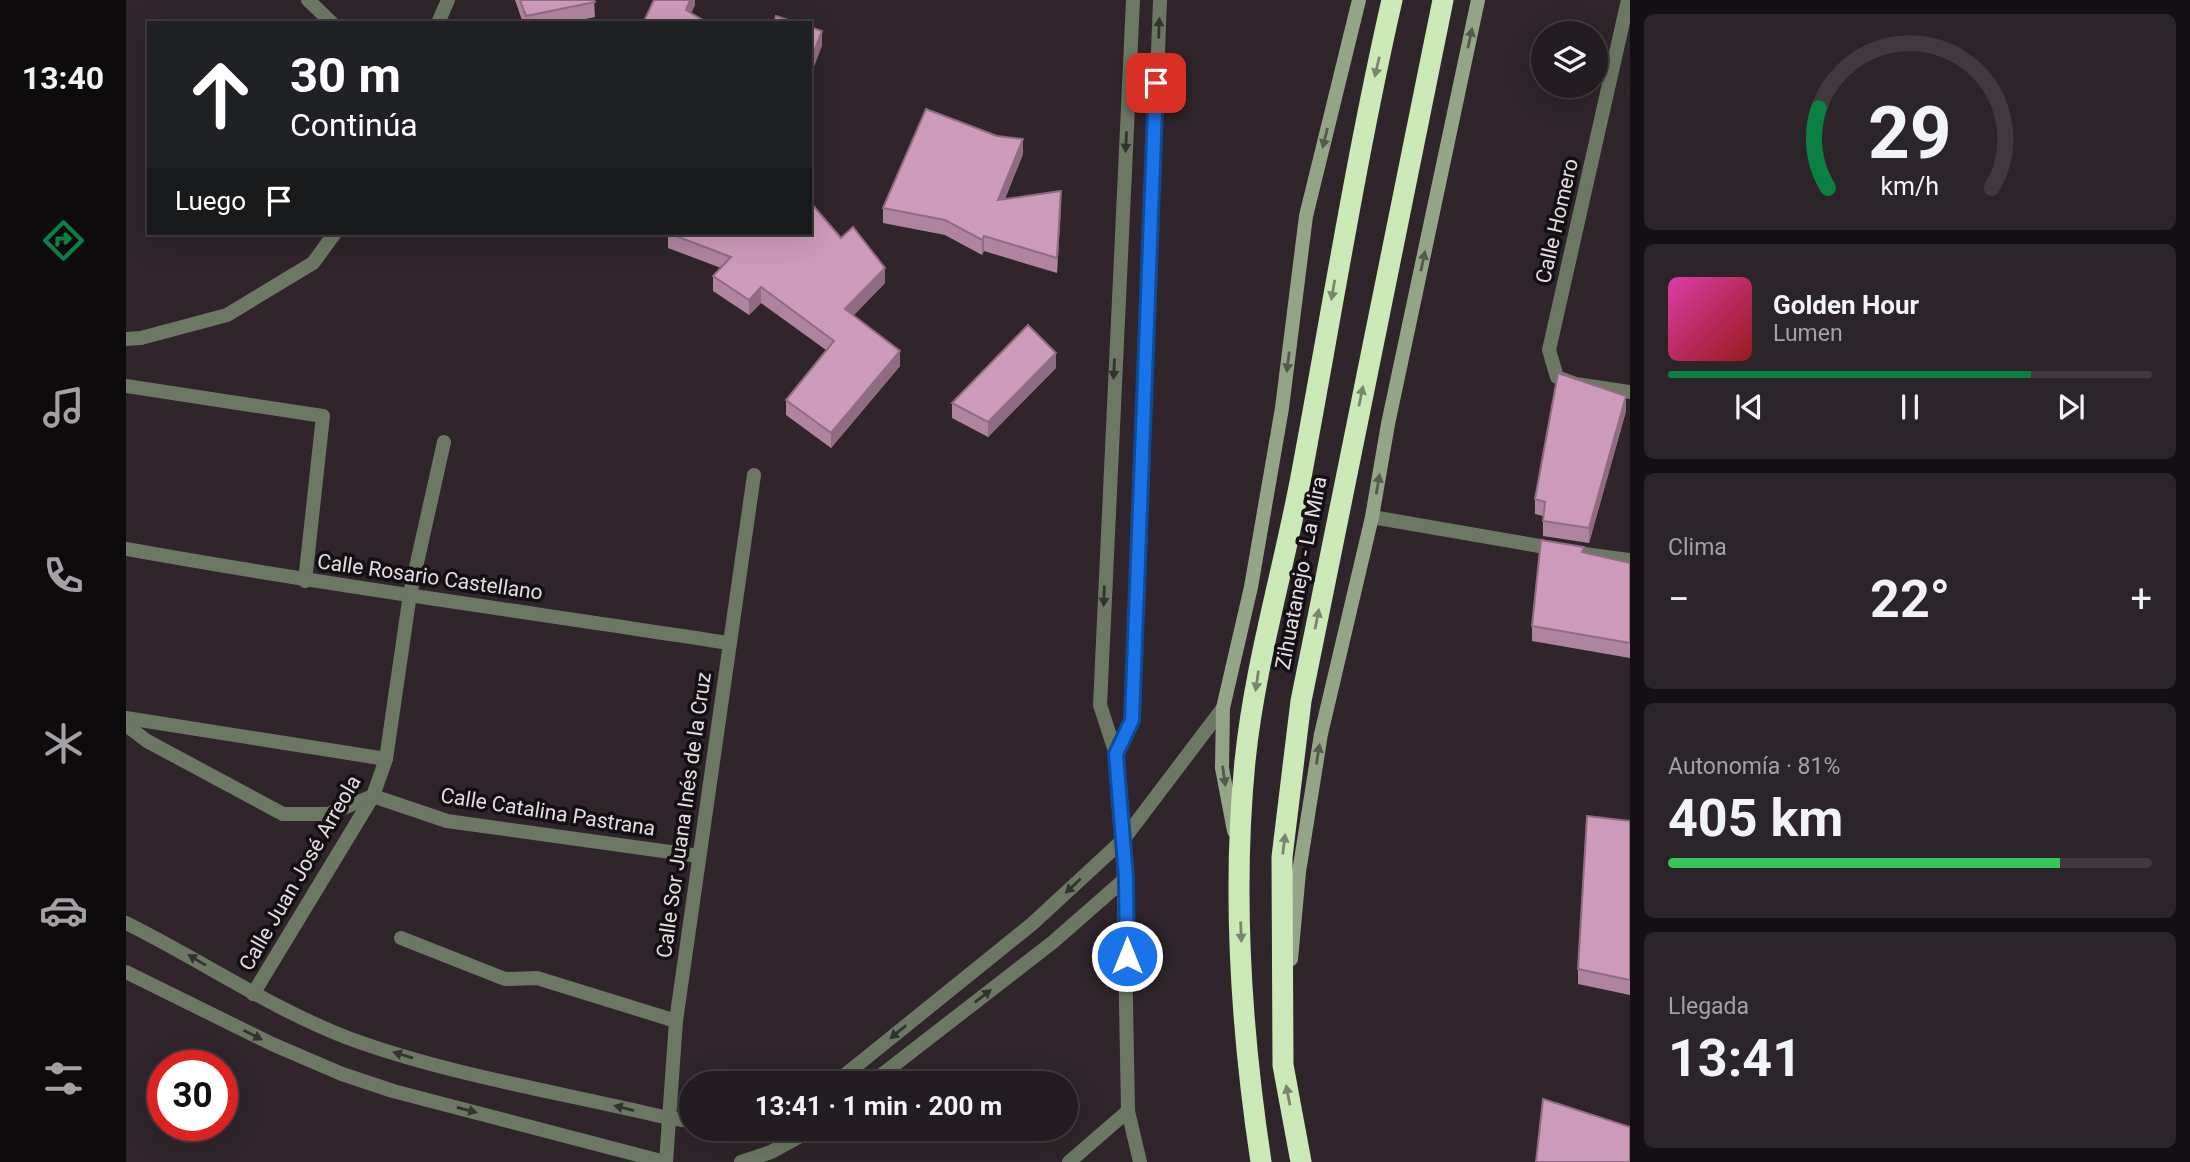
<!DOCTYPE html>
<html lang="es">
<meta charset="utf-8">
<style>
:root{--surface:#231c20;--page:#2b2529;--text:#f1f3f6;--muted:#a3a1a5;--line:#403a3e;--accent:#0b8043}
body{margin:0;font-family:Roboto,sans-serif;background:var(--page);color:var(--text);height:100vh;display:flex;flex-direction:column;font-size:26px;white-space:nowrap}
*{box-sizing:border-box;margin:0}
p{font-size:23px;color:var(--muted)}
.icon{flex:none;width:38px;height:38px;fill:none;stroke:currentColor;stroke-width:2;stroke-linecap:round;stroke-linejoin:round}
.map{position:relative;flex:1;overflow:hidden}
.panel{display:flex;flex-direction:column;gap:14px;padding:14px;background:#130f12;width:560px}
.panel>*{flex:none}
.hud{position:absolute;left:21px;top:21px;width:665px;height:214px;border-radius:0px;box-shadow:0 7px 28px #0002,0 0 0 2px var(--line);background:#202124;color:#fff;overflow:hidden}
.fabs{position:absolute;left:1405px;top:21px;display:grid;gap:14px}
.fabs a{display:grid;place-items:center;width:77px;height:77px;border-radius:50%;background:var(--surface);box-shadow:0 7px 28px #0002,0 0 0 2px var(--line);font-size:35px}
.speed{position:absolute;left:21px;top:1050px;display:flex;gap:14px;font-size:35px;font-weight:700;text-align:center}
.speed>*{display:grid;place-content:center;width:91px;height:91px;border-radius:50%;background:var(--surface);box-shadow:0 7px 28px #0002,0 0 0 2px var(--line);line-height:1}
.speed .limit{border:10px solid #d22;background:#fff;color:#111}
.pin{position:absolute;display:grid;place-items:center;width:60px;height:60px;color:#fff;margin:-30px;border-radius:14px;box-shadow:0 4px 10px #0006}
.me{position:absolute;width:77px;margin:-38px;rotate:0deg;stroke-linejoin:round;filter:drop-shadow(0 0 5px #0008)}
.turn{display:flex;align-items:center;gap:24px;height:147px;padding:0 28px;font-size:32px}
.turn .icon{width:91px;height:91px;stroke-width:2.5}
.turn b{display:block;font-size:49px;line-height:60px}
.then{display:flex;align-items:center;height:66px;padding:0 28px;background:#0003;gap:14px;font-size:26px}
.big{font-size:52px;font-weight:700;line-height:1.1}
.panel .card{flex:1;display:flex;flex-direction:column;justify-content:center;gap:10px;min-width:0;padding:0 24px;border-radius:10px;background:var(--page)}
.panel .dial{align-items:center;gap:0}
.dial svg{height:182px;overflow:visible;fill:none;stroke:var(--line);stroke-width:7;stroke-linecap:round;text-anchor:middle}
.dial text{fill:var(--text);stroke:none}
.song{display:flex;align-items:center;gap:21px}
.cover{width:84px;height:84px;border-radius:10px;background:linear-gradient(135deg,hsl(320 70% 55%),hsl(0 70% 35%))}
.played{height:7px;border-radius:4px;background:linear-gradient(90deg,var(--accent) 75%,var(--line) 75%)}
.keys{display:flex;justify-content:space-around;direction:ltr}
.heat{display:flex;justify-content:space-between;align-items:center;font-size:38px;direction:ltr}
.charge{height:10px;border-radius:5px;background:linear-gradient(90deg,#34c759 81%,var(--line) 0)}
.trip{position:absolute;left:553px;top:1071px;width:399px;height:70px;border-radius:35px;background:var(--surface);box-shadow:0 7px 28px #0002,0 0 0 2px var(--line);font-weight:700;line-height:70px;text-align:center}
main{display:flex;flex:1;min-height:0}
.tab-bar{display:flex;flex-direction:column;width:126px;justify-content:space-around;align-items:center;background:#0e0b0d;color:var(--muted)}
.tab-bar .icon{width:49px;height:49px}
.tab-bar .active{color:var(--accent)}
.tab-bar b{font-size:32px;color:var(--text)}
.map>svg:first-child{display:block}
</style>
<main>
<nav class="tab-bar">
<b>13:40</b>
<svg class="icon active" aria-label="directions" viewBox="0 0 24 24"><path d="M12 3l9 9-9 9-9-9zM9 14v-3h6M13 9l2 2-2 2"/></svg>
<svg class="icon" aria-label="music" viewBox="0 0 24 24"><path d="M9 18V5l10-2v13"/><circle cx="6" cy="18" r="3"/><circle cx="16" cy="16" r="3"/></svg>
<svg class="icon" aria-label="phone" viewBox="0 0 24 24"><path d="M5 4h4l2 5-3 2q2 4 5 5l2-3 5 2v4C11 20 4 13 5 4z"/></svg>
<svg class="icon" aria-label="climate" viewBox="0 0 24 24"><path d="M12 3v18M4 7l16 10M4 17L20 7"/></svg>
<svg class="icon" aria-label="car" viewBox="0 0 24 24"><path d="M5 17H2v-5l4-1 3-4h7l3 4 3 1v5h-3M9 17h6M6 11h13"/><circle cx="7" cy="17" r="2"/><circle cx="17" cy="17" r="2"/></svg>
<svg class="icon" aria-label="filters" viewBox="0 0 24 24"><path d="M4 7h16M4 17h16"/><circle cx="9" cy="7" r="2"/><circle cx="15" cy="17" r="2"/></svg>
</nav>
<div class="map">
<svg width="1504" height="1162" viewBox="0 0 1504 1162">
<rect width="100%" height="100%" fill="#2f252b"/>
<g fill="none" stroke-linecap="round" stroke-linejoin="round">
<g stroke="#6c7864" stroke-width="14">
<polyline points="182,0 206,23"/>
<polyline points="1007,0 974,705 990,754 997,840 1002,1111 1014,1162"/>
<polyline points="1502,0 1423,350 1431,377 1450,384 1504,392"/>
<polyline points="312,23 322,0"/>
<polyline points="0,339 15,338 101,315 187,263 209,233"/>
<polyline points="0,386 197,416 179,581"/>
<polyline points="1246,517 1431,549"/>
<path d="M0 549C200 585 402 612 603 643"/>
<polyline points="1458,554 1504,560"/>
<polyline points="0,718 260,759"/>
<polyline points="0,725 21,741 157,814 202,814 247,796 321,821 573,856"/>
<polyline points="990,754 1006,720 1034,0"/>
<path d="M0 923C75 960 144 1008 222 1038 322 1075 438 1093 542 1118L565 1121"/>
<polyline points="275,938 379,979 411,978 550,1021"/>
<polyline points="0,972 146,1044 216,1074 267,1091 539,1162"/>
<polyline points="127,994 247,796 260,759 284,594 318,442"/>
<polyline points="709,1083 906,924 997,840 1097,708"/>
<polyline points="745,1083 927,942 1000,878"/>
<polyline points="540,1162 550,1021 628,475"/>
<polyline points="615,1162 645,1152 687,1129"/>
<polyline points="943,1162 1002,1111"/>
</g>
<g stroke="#93a586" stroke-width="14">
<polyline points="1108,831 1096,768 1097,708 1125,587 1156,408 1180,216 1233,0"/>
<polyline points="1165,959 1173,872 1195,734 1246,517 1262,424 1352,0"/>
</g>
<g stroke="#cbe8b7" stroke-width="21">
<path d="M1135 1162C1115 1030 1106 894 1119 761 1129 664 1157 572 1175 477 1205 317 1230 158 1266 0"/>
<polyline points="1175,1162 1157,1065 1156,857 1175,701 1317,0"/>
</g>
</g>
<g fill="#af84a0">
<polygon points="389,0 468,0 469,17 440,23 397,23"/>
<polygon points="897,154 879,199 935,206 931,273 858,251 856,255 819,235 757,223 757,208"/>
<polygon points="542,233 715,238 759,283 727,316 774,366 705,448 660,415 660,400 700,350 635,303 623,315 587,291 587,276 595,268 542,248"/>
<polygon points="930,368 862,437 826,418 826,403"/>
<polygon points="1500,411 1463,543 1417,536 1417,516 1409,514 1409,499"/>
<polygon points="1458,552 1504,563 1504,658 1406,641 1406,626"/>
<polygon points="1504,821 1504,995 1452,984 1452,969"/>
</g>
<g fill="#8f6c82">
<polygon points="564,0 569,0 569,5 561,23 560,10"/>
<polygon points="696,31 696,46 684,77 684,61"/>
<polygon points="897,139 897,154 872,215 872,200"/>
<polygon points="935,191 935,206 931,273 931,258"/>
<polygon points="858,236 858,251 856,255 856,240"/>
<polygon points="759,268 759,283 719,324 719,309"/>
<polygon points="635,287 635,303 623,315 623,300"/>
<polygon points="774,351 774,366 705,448 705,433"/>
<polygon points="930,353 930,368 862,437 862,422"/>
<polygon points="1500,396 1500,411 1463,543 1463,528"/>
</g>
<g fill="#cc9aba" stroke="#8f6c82" stroke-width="2">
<polygon points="394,0 468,0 469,2 400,16"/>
<polygon points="528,0 564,0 560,10 582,23 517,23"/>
<polygon points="650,16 671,23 648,23"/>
<polygon points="684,27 696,31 684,61"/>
<polygon points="800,109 871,136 897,139 872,200 935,191 931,258 858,236 856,240 819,220 757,208"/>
<polygon points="684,202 715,238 727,227 759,268 719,309 774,351 705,433 660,400 708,341 635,287 623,300 587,276 605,257 542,233 684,233"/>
<polygon points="902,325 930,353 862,422 826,403"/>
<polygon points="1432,373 1500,396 1463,528 1417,521 1419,502 1409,499"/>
<polygon points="1415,540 1458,547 1456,552 1504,563 1504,643 1406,626"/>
<polygon points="1461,816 1504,821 1504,980 1452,969"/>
<polygon points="1417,1099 1504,1127 1504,1162 1410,1162"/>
</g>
<defs><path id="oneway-solid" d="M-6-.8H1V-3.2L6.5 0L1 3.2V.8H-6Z" transform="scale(1.75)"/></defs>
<g fill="#33342f">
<use href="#oneway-solid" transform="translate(1033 28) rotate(-88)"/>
<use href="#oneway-solid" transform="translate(1000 142) rotate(93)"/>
<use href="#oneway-solid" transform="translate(988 369) rotate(93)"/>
<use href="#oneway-solid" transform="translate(978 596) rotate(92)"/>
<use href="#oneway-solid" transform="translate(947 886) rotate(137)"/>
<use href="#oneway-solid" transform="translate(71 960) rotate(-149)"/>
<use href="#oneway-solid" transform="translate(857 996) rotate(-38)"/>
<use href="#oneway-solid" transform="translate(772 1032) rotate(141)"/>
<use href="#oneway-solid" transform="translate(127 1035) rotate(27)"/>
<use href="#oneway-solid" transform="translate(277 1055) rotate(-163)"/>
<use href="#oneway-solid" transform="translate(498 1108) rotate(-166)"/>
<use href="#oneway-solid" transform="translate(341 1110) rotate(15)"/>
</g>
<g fill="#545a4c">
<use href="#oneway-solid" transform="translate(1344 38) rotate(-78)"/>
<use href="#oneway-solid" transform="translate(1199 138) rotate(104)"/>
<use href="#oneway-solid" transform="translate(1297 261) rotate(-78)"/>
<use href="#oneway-solid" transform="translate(1162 362) rotate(97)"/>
<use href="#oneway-solid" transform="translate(1252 484) rotate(-80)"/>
<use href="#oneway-solid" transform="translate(1192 754) rotate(-81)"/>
<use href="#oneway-solid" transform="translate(1098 776) rotate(82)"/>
</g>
<g fill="#79866d">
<use href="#oneway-solid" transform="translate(1251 67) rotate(103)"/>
<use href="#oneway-solid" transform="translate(1207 290) rotate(100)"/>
<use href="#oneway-solid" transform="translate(1235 396) rotate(-78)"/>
<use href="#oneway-solid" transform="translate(1191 619) rotate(-79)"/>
<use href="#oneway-solid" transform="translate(1131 681) rotate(98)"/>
<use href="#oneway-solid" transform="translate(1158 844) rotate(-83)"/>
<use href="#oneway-solid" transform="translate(1115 932) rotate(88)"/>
<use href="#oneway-solid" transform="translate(1162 1095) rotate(-101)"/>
</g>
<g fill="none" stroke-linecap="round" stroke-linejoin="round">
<defs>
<polyline id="route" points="1001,956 1000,878 990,754 1006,720 1030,83"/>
</defs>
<use href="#route" stroke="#114b97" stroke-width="18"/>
<use href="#route" stroke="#1a73e8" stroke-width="12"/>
</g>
<g text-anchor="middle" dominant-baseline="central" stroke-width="7" stroke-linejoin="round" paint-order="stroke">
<g font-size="21" fill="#e4dde2" stroke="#140f12">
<text transform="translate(1431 221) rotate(-77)">Calle Homero</text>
<text transform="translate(1175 573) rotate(-79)">Zihuatanejo - La Mira</text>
<text transform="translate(304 577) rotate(8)">Calle Rosario Castellano</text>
<text transform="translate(422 812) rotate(9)">Calle Catalina Pastrana</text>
<text transform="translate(558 815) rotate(-82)">Calle Sor Juana Inés de la Cruz</text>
<text transform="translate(174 873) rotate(-60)">Calle Juan José Arreola</text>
</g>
</g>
</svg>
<div class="fabs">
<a><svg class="icon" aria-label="layers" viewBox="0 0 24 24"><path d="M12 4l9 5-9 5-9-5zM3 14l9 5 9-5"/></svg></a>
</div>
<div class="speed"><div class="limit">30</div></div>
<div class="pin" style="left:1030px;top:83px;background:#d93025"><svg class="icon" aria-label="arrive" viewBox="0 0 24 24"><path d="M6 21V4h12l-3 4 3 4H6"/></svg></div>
<svg class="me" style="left:1001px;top:956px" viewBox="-20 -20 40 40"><circle r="17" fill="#1a73e8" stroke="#fff" stroke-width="3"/><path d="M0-11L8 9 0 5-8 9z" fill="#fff"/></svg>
<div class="trip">13:41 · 1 min · 200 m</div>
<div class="hud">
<div class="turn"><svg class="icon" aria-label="ahead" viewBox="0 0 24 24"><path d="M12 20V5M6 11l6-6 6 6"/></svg><div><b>30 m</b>Continúa</div></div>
<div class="then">Luego<svg class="icon" aria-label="arrive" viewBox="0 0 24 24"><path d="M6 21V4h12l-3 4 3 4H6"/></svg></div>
</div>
</div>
<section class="panel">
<div class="card dial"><svg viewBox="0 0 100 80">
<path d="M14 69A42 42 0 1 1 86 69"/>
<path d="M14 69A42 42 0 0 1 10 34" stroke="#0b8043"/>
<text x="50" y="56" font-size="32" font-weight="700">29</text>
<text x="50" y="72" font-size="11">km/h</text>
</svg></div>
<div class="card">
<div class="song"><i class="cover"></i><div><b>Golden Hour</b><p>Lumen</p></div></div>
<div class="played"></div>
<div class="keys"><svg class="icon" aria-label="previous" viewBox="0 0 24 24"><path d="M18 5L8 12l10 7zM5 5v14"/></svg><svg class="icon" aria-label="pause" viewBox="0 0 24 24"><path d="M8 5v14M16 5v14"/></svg><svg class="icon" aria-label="next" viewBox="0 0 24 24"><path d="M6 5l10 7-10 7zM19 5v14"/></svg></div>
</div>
<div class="card"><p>Clima</p>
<div class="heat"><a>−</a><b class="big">22°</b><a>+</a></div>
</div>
<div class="card"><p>Autonomía · 81%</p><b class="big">405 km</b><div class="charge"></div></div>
<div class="card"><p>Llegada</p><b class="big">13:41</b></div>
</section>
</main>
